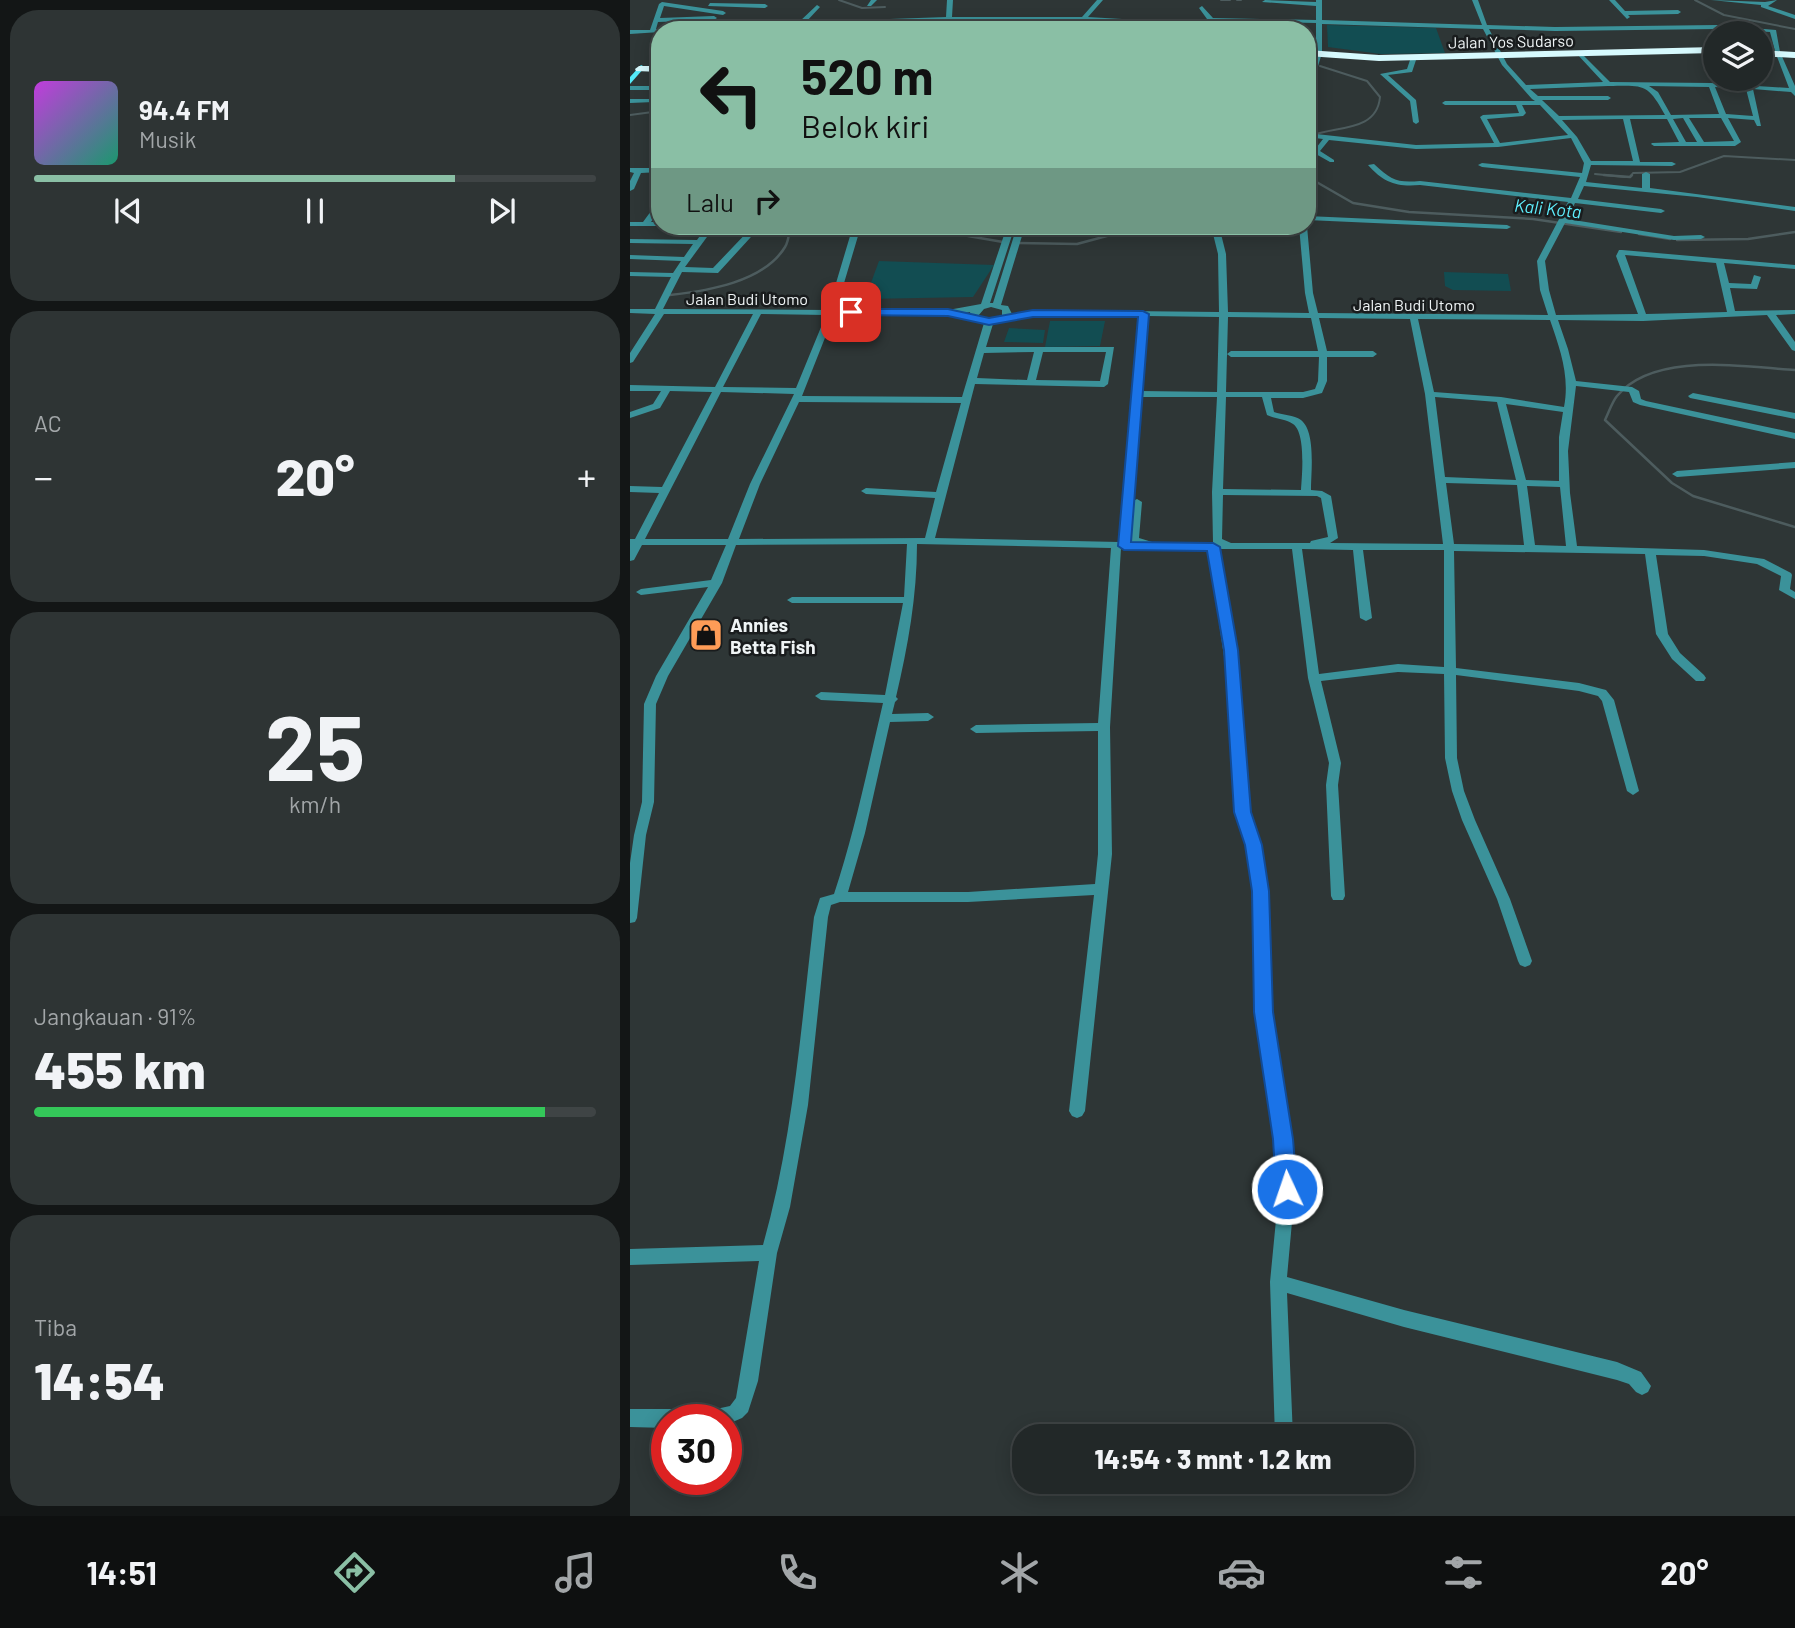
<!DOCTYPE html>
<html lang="id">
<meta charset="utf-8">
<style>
:root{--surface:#222828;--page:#2e3434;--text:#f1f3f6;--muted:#a2a6a8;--line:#3f4445;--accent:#8abfa5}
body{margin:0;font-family:Barlow,sans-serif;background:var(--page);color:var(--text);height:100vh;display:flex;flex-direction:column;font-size:26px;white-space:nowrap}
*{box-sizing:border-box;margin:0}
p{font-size:23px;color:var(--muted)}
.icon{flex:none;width:38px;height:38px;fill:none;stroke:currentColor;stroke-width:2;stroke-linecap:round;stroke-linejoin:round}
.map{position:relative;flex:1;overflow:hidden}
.panel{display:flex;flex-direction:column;gap:10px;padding:10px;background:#131616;width:630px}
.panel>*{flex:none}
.guide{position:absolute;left:21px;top:21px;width:665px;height:214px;border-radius:28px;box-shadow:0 4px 18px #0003,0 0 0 2px var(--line);background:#8abfa5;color:#111;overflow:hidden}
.fabs{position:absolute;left:1073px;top:21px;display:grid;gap:14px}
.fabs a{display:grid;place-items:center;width:70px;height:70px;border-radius:50%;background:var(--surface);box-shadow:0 4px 18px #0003,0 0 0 2px var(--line);font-size:35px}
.speed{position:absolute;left:21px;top:1404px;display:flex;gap:14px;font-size:35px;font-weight:700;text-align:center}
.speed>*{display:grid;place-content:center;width:91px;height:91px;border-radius:50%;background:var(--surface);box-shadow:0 4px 18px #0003,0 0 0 2px var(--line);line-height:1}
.speed .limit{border:10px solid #d22;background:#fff;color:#111}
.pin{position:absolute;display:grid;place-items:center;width:60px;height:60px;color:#fff;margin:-30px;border-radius:14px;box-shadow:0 4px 10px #0006}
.me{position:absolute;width:77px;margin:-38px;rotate:357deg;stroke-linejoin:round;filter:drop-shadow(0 0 5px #0008)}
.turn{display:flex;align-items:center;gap:24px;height:147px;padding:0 35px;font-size:32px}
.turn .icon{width:91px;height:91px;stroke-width:2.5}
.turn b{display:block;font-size:49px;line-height:60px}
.then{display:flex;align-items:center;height:66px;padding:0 35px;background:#0003;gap:14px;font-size:26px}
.big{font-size:52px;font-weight:800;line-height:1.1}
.panel .card{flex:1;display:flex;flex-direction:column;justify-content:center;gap:10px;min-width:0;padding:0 24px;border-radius:28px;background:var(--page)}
.panel .dial{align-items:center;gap:0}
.dial b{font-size:91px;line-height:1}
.song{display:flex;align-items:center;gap:21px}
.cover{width:84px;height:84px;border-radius:10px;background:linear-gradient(135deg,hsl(290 70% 55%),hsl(160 70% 35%))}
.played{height:7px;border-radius:4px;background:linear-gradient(90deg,var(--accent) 75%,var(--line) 75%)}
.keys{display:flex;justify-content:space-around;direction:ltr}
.heat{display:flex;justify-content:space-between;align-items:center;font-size:38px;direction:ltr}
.charge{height:10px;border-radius:5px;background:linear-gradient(90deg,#34c759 91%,var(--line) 0)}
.trip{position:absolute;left:382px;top:1424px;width:402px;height:70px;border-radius:28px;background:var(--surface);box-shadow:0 4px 18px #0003,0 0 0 2px var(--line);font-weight:800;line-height:70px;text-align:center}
.tabs{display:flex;height:112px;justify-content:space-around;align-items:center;background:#0e1010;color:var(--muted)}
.tabs .icon{width:49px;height:49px}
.tabs .active{color:var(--accent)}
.tabs b{font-size:32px;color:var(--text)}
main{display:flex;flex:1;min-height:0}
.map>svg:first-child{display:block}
</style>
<main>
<section class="panel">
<div class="card">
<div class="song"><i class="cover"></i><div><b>94.4 FM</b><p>Musik</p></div></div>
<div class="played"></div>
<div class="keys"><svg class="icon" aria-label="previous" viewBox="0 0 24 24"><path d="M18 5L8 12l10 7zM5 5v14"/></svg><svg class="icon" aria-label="pause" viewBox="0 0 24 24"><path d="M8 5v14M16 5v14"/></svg><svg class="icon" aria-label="next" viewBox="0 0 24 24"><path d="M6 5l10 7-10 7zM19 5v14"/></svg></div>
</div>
<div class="card"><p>AC</p>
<div class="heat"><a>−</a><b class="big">20°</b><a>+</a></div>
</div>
<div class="card dial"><b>25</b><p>km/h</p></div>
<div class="card"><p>Jangkauan · 91%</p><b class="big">455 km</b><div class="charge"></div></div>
<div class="card"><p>Tiba</p><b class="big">14:54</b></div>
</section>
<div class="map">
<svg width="1165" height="1516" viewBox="0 0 1165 1516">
<rect width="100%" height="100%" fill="#2e3636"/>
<g fill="#124d52">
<polygon points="697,25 806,28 815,53 751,54 698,47"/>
<polygon points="249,261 364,265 343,297 235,299"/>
<polygon points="814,272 878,274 881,291 823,290 815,286"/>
<polygon points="420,321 475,321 470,346 415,347"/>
<polygon points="379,328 415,330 413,343 374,342"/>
</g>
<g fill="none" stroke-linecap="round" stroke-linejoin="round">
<g stroke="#4d5c5e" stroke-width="2">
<polyline points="209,0 232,8 255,7"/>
<polyline points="591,0 600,0"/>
<polyline points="607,0 611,0"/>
<polyline points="1065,0 1094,15 1165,29"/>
<polyline points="677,65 681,66"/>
<polyline points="0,115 30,111"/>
<path d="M683 135C709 126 747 131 750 97L737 81 690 66"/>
<polyline points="677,172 680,177"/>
<polyline points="965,174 995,177"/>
<polyline points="1000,177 1003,173 1050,172 1094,156 1165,160"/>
</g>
<g stroke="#4d5c5e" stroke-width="2.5">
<polyline points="679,175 683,180 723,203 779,212 903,219 991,232"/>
<polyline points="974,175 1000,177 1002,175"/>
<polyline points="334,226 338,236 373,242"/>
<polyline points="1009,234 1040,239"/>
<polyline points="1047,240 1118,239 1165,232"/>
<polyline points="388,243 447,244 514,226"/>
<path d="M40 295C77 291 134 282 155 247 159 241 159 233 160 226"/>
<path d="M1165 370C1114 367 1024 351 987 396 982 402 979 412 975 420L1042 483 1063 496 1165 527"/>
</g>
<g fill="#3b929a" fill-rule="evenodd">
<polygon points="241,0 247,0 241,6 237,6"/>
<path d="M317 0H323L322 17H452L467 0H473L458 17 526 21 577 19 569 8 572 6 583 18 686 20V6L632 2 635 0 686 2V0H692V20L852 25 842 0H848L857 25 925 27 1087 25 1146 30 1150 52 1165 86V96L1161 92 1123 89 1131 126H1127L1124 120 1098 118 1111 142 1105 146H1024L1021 144 1022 143 1049 142 1037 119H1000L1010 162H1042L1046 164 1042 166 961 165 956 182 1012 188V174L1016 172 1020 174V188L1165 207V211L1067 197 954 186 948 199 1031 209 1035 211 1031 213 945 203 937 219 1044 236 1071 235 1075 237 1071 239 1044 240 935 223 915 261 919 290 926 315 1008 314 986 256 989 250H992L1165 265V269L1094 263 1099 283 1121 284 1124 275 1131 277 1127 289 1100 288 1105 311 1165 310V314L1146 315 1165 342V351L1162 350 1137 315 1013 321 928 320 938 349 946 381 1002 387 1009 391 1011 399 1016 401 1165 433V439L1010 405 1003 402 999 392 946 386 938 451 940 493 947 546 1074 550 1134 559 1161 573 1162 575 1160 589 1165 592V599L1149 590 1151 576 1127 564 1074 556 1026 555 1038 634 1050 653 1074 675 1076 678 1074 681H1066L1042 659 1026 634 1015 554 824 551 826 668 949 683 976 690 984 700 1009 791 1003 795 997 791 972 701 968 696 949 691 826 675 827 758 834 791 845 820 880 899 902 961 900 965 895 967 890 965 888 961 867 899 832 820 822 791 815 758 814 674 768 672 691 681 711 763 708 785 715 896 713 900H703L701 896 696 785 699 763 678 678 662 549H588L611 690 619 812 630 845 638 891 640 1011 664 1167 665 1189 657 1277 774 1310 987 1362 1011 1372 1021 1386 1018 1392 1012 1395 1006 1392 999 1384 987 1380 774 1327 657 1293 663 1437H645L640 1282 649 1189 648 1167 626 1011 624 891 616 845 607 812 599 690 578 549 498 548H491L480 727 482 854 455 1111 452 1116 447 1118 442 1116 439 1111 464 895 338 902H210L201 905 198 917 178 1105 160 1207 147 1253 128 1381 118 1412 112 1418 98 1424 96 1425V1419H37V1428L0 1427V1409H86L100 1406 106 1398 129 1261 0 1265V1249L133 1245C163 1139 171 1027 184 917L190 898 204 894C225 831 238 766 253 703L191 700 185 696 191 692 255 695 273 603H162L157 600 162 597H274L277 544 106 545 92 583 38 676 26 704 24 802 16 835 7 918 5 922 0 923V863L4 835 12 802 14 704 26 676 78 587 11 595 6 592 11 589 81 580 96 545H12L4 560 0 561V539H5L29 493 0 492V486L32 487 82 392 40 391 30 408 0 418V412L23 404 31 391H0V385L85 387 123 314H34L3 362 0 363V353L25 314 0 313V309H25L41 277 0 276V272L43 273 51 261 0 259V255L54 257 63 244 0 243V239L67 240 77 226H85L55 267 83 268 123 226H131L88 273 52 272 33 309 198 310 223 226H231L206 310H318L351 304 377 226H385L360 303H363L387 226H395L371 305 378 306 382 314 403 310 589 312 588 254 581 226H589L596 254 598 312 679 313 675 293 669 226H677L683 293 688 313 918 315 910 290 907 261 938 202 790 185C767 187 754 183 738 165L744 164C761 180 767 183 790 181L941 198 950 177 852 167 848 165 852 163 952 173 954 163 941 138 868 147 786 149 699 140 690 151 704 160V162H700L684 153 683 152 693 139 677 137V133L786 145 864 143 850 117 853 115 889 113 886 105H815L812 103 815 101H905L902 99 872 65 853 29 692 24V53L685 76V101L680 112 677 114 679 76 686 53V23L601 21 526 25 456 20 452 30H446L450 20H322L321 30H315L316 20 45 30 169 22 187 5 190 7 176 22 316 17ZM859 29 925 31 1087 29 1140 32 1145 51 1147 53 1146 54 1159 88 1081 83 980 82 949 51 947 54 973 82 896 85 877 64ZM978 86C1013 86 1017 82 1035 115L929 116 912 100H978L981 98 978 96H908L900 89ZM1019 86 1079 87 1089 114 1041 115 1028 92ZM1085 87 1116 89 1123 116 1096 114ZM892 105H910L938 135 870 143 857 119 893 116 896 113ZM1053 118 1067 142H1056L1043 119ZM1059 118H1091L1104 141 1074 142ZM993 119 1003 161H961L947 137 932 120ZM995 255 1086 263 1097 312 1016 314ZM361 307 372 310V315L359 319 348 316 354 309ZM340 312 341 319 354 323 332 397 172 396 204 315 318 316ZM131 314 196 315 166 388 93 387ZM403 316H509L489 542 305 538 345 384 474 387 478 384 484 347H356L363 324ZM517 316 589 317 587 392 511 391ZM598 317 681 318 688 351H601L597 354 601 357H689L688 381 685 389 673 392H596ZM689 318 780 319 795 394 813 544 700 543 708 538 701 496 692 491 681 490C681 472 686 432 671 420 664 415 652 415 644 412L641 398H673L692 393 697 381V357H743L747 354 743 351H697ZM788 319 920 320C930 349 940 376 934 407L871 397 804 392ZM404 352 397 380 347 378 354 353ZM413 352H476L470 381 406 380ZM91 392 164 394 120 484 98 539H15ZM511 397H587L582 492 583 542H522L509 538 512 502 507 499 503 501ZM596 397H632L637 415C645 419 656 419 663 424 676 433 672 475 671 490L593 489ZM805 397 867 402 886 480 815 477ZM169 402 331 403 306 492 236 488 231 491 236 494 305 498 295 538 109 539 130 484ZM876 404 933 412 929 437V481L896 480ZM816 483 887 485 894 545 824 544ZM897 486 930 487 936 546 905 545ZM593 495 687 496 691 498 698 537 681 541 680 543H601L592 539ZM287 544 481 548 468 723 346 725 340 729 346 733 468 731V854L465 884 338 892H218L235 833 260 722 298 721 304 717 298 713 262 714 265 702 268 699 266 697C278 646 287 596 287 544ZM672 549 723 550 730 618 736 621 742 618 733 550H814V667L768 664 689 674Z"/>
<polygon points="979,0 985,0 995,11 1048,10 1051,12 1048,14 998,15 1000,17 997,19"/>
<polygon points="1081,0 1135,2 1147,0 1138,6 1165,15 1165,19 1131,7 1131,5"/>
<polygon points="32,2 93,11 96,13 93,15 34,6 30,18 84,16 87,18 84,20 28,22 26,29 30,30 30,32 0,34 0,30 20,30 29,4"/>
<polygon points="80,3 135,4 138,6 135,8 78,6"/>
<polygon points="784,55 787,57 782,72 758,75 786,100 789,122 786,124 783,122 780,101 750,74 777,69 781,57"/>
<rect x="0" y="86" width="30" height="4"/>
<polygon points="30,90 30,96 24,102 0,103 0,99 20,99"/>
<polygon points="0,168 30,168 30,172 11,173 4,189 0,191 0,181 4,173 0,172"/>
<polygon points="27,203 30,203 30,210 21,222 30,222 30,226 32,226 0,226 0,222 13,222"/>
<polygon points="677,216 877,225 881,227 877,229 677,220"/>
<polygon points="1063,393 1165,413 1165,419 1060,398 1058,396"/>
<polygon points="1165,462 1165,468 1047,477 1042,474 1047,471"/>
</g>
<polygon fill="#55ebf9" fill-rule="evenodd" points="11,65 15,67 0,84 0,77"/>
<g fill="#d7fafe" fill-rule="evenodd">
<polygon points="1085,47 1085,53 749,61 677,56 677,50 749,55"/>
<polygon points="1130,50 1165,52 1165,58 1130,56"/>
<polygon points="9,66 30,66 30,72 6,71 5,69"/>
</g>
</g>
<polygon fill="#1a73e8" stroke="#114b97" stroke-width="2" points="221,309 318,309 359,318 403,310 513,311 519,314 501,542 583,543 590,547 608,650 621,812 632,845 639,891 643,1012 663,1139 667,1189 664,1195 657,1198 649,1195 646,1189 643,1139 624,1012 622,891 615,845 604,812 594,650 577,551 494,550 488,546 508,317 403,317 359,325 318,316 218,315 216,312"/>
<defs>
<symbol id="shop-square" viewBox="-11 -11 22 22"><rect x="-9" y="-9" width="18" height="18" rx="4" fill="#fe9c57" stroke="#191c1d"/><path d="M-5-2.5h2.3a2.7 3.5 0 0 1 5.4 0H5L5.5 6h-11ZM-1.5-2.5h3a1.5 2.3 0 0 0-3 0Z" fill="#111"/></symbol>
</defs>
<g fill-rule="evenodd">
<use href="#shop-square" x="57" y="616" width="38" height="38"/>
</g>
<g text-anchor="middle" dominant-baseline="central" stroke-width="5" stroke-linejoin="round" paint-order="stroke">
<g font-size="16" fill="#eff4f5" stroke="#191c1d">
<text transform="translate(881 41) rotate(-1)">Jalan Yos Sudarso</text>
<text x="117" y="298">Jalan Budi Utomo</text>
<text x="784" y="304">Jalan Budi Utomo</text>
</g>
<g font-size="18" font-style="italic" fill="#5ff0fe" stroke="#191c1d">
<text transform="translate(918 208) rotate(6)">Kali Kota</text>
</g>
<g font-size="19" font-weight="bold" fill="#eff4f5" stroke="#191c1d" text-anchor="start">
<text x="100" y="624">Annies<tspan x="100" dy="22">Betta Fish</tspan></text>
</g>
</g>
</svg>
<div class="fabs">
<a><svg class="icon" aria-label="layers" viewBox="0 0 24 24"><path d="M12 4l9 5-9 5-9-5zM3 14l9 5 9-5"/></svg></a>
</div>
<div class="speed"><div class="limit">30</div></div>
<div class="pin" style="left:221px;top:312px;background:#d93025"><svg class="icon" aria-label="arrive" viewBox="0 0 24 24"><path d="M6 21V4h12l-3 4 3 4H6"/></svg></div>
<svg class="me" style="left:657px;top:1189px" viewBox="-20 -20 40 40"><circle r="17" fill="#1a73e8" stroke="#fff" stroke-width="3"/><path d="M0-11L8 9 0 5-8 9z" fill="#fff"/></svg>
<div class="trip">14:54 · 3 mnt · 1.2 km</div>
<div class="guide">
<div class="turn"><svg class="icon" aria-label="left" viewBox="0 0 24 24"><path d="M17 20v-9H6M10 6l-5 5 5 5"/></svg><div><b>520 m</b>Belok kiri</div></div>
<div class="then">Lalu<svg class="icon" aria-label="right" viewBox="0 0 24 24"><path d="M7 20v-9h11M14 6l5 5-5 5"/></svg></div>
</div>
</div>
</main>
<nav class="tabs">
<b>14:51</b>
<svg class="icon active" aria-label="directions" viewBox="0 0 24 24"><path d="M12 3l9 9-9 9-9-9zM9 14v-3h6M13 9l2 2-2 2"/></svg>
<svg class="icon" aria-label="music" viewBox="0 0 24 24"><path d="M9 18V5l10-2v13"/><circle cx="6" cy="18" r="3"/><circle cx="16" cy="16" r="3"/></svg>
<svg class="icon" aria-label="phone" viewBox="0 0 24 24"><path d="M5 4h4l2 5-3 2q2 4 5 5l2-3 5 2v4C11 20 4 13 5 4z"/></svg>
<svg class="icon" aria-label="climate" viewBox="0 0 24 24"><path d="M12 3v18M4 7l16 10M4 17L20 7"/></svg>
<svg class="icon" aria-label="car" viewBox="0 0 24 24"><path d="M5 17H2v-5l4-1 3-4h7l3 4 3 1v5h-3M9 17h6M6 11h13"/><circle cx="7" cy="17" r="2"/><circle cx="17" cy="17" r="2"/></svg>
<svg class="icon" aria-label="filters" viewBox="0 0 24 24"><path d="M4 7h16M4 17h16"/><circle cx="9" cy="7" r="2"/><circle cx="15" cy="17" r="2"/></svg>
<b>20°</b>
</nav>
